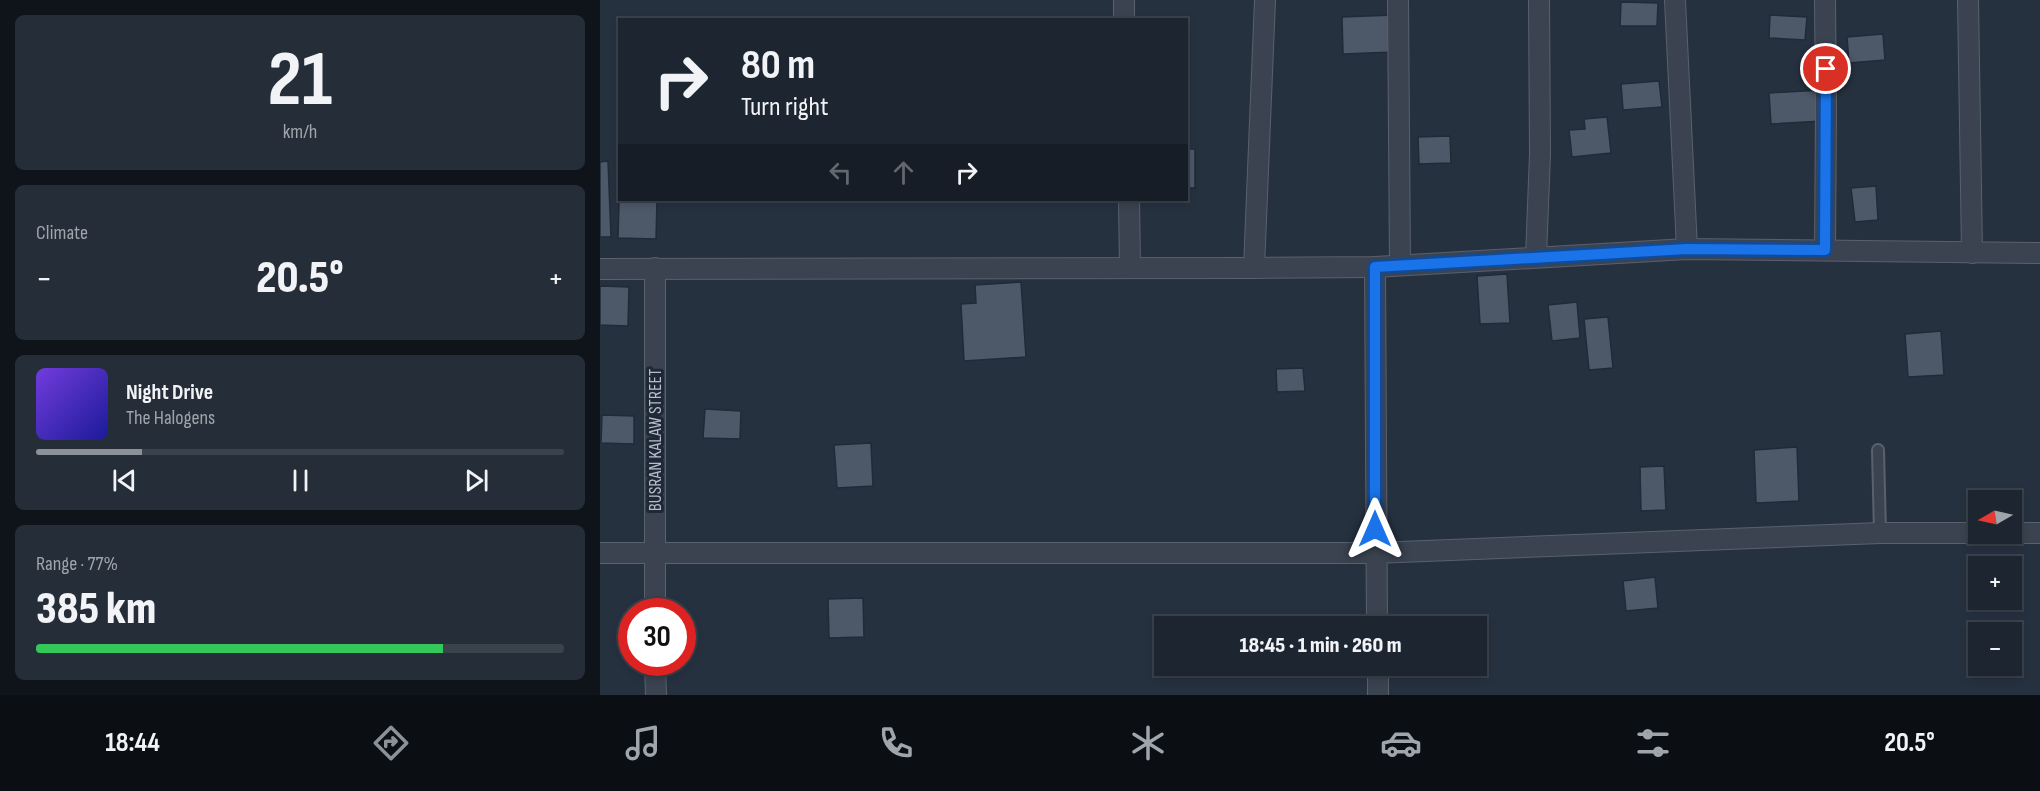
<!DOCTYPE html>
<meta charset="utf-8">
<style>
:root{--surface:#1c2530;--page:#252d38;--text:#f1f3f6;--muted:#a0a5ab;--line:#3a424c;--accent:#8c9099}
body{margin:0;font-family:"Sofia Sans Condensed",sans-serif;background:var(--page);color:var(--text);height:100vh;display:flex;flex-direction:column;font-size:22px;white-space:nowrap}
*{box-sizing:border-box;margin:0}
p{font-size:20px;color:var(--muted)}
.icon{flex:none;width:33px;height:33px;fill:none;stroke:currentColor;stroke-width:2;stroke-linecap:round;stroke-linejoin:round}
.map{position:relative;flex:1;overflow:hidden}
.panel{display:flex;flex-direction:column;gap:15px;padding:15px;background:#0f141a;width:600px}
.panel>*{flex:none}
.top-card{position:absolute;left:18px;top:18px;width:570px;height:183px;border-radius:0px;box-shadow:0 3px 9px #0003,0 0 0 2px var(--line);background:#1c2530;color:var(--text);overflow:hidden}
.needle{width:39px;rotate:261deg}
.buttons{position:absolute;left:1368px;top:490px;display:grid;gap:12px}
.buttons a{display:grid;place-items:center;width:54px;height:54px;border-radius:0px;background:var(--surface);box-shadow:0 3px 9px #0003,0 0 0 2px var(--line);font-size:30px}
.speed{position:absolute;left:18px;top:598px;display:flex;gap:12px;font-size:30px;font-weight:700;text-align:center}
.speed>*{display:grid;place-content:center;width:78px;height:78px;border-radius:50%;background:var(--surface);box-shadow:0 3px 9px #0003,0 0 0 2px var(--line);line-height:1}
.speed .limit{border:9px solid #d22;background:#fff;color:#111}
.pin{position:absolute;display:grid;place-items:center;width:51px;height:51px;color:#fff;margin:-26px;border:3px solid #fff;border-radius:50%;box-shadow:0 2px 6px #0007}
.me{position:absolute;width:66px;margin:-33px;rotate:0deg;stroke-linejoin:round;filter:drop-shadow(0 0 4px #0008)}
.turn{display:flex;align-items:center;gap:21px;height:126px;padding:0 24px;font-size:27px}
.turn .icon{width:78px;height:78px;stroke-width:2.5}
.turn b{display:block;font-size:42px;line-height:51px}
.lanes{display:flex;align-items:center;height:57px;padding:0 24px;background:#0003;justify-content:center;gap:30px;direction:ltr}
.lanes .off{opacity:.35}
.big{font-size:45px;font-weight:800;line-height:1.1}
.panel .widget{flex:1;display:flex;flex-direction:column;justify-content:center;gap:9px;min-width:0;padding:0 21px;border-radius:9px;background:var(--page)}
.panel .dial{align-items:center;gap:0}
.dial b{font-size:78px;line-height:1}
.song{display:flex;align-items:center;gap:18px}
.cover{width:72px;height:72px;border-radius:9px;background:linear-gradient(135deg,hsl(260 70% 55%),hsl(240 70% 35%))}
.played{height:6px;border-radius:3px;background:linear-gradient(90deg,var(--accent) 20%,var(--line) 20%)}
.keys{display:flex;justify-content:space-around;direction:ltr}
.heat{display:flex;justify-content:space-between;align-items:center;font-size:33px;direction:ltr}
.charge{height:9px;border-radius:4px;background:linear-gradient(90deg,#34c759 77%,var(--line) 0)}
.trip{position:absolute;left:554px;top:616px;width:333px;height:60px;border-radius:0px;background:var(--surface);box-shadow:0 3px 9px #0003,0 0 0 2px var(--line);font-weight:800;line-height:60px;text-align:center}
.dock{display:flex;height:96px;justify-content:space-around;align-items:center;background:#0b0f13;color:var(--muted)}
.dock .icon{width:42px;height:42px}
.dock .active{color:var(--accent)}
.dock b{font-size:27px;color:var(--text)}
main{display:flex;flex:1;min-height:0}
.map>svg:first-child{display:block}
</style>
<main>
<section class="panel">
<div class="widget dial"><b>21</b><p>km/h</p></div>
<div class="widget"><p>Climate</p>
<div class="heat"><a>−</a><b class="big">20.5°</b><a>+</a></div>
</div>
<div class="widget">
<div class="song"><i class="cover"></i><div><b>Night Drive</b><p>The Halogens</p></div></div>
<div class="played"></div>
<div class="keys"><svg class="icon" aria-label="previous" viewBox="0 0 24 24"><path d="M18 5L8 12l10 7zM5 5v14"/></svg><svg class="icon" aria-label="pause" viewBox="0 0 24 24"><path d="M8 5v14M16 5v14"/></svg><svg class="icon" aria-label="next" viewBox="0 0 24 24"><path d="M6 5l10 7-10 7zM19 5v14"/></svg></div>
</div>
<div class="widget"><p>Range · 77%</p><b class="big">385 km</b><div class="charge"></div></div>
</section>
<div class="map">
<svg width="1440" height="695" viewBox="0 0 1440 695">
<rect width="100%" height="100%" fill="#263140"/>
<g fill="#4d5869" stroke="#212a37" stroke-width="1.5">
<polygon points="1021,2 1058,3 1057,26 1020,26"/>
<polygon points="794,15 795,52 743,54 742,17"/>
<polygon points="1170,15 1207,17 1205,40 1169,38"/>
<polygon points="1283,34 1285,60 1249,63 1247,37"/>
<polygon points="1059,81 1062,107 1023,110 1021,84"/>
<polygon points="1221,90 1223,121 1171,124 1169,93"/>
<polygon points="1007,117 1011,153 972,157 969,130 985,129 984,119"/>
<polygon points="850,136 851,163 819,164 818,137"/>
<rect x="586" y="149" width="9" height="39"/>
<polygon points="8,161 11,237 0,237 0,162"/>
<polygon points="20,167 20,200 57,200 56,239 18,238"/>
<polygon points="1276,186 1278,220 1255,222 1251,188"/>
<polygon points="907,274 910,323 880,324 877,276"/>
<polygon points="421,282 426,357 364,361 361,304 376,303 375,285"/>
<polygon points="0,286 29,287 28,326 0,325"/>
<polygon points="977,302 980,338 952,341 948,305"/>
<polygon points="1008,317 1013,368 989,370 984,319"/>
<polygon points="1341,331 1344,375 1308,377 1305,334"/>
<polygon points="703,368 705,391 677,392 676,369"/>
<polygon points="105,409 141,411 140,439 103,438"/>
<polygon points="2,415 34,416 34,444 1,443"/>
<polygon points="271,443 273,486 237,488 234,445"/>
<polygon points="1197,447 1199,501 1156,503 1154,450"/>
<polygon points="1064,466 1066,510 1041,511 1040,467"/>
<polygon points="1055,577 1058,608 1026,611 1023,581"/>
<polygon points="263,598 264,637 229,638 228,599"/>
</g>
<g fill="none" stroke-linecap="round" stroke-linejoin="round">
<defs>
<polyline id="lane" points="1278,450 1280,533"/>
<g id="street">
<polyline points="798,0 800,265"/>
<polyline points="1075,0 1087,249"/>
<polyline points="1225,0 1226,109 1225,250"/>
<polyline points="1368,0 1372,253"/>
<polyline points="524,20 524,0"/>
<polyline points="529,200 530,267"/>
<polyline points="936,257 940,154 939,0"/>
<polyline points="775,267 777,627"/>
<polyline points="654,268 665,0"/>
<polyline points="0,269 654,268 775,267 1087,249 1440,253"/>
<polyline points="1412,533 1440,533"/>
<polyline points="0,553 775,553 1280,533 1378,533"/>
<polyline points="55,612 55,268"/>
<polyline points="55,663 56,695"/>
<polyline points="778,666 778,695"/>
</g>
</defs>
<use href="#lane" stroke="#58616e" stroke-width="14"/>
<use href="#street" stroke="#58616e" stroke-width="22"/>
<use href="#lane" stroke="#3b4350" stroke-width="10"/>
<use href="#street" stroke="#3b4350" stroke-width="20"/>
</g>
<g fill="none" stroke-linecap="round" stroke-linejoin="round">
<defs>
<polyline id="route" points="775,529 775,267 1087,249 1225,250 1226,69"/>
</defs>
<use href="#route" stroke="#114b97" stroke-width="15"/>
<use href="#route" stroke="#1a73e8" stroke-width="10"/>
</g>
<g text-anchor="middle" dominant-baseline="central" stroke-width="6" stroke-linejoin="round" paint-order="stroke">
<g font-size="18" fill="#b7becb" stroke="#1f2835">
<text transform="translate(55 440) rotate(-90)">BUSRAN KALAW STREET</text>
</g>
</g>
</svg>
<div class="buttons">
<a><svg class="needle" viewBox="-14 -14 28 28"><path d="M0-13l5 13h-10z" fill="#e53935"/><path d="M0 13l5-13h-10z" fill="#a0a5ab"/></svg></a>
<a>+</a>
<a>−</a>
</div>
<div class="speed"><div class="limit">30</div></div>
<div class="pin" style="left:1226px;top:69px;background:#d93025"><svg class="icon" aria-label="arrive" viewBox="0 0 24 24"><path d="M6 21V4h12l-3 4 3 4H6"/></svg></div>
<svg class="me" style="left:775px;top:529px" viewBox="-20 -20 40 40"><path d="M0-17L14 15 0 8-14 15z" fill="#1a73e8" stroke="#fff" stroke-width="4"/></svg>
<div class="trip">18:45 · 1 min · 260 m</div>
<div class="top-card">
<div class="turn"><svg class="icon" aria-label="right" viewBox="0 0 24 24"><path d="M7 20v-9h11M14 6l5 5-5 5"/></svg><div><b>80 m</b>Turn right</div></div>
<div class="lanes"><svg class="icon off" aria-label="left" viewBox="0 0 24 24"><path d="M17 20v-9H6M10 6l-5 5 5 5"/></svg><svg class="icon off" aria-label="ahead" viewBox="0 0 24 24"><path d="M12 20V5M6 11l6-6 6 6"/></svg><svg class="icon" aria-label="right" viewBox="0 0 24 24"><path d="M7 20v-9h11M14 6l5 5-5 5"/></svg></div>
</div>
</div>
</main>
<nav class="dock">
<b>18:44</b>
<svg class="icon active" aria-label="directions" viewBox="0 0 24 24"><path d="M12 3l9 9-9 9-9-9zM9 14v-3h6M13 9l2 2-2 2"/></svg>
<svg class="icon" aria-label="music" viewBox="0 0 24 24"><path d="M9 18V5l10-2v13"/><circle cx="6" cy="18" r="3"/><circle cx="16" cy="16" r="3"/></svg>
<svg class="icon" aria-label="phone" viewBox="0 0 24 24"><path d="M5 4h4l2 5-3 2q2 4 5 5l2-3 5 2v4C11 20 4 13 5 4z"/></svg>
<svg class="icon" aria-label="climate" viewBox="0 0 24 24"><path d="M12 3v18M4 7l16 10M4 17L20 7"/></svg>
<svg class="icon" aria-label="car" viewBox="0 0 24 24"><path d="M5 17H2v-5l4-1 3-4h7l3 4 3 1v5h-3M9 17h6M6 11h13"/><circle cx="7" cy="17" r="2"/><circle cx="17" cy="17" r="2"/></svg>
<svg class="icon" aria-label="filters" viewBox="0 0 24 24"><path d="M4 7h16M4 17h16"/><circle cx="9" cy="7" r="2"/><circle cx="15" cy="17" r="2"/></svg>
<b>20.5°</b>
</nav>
